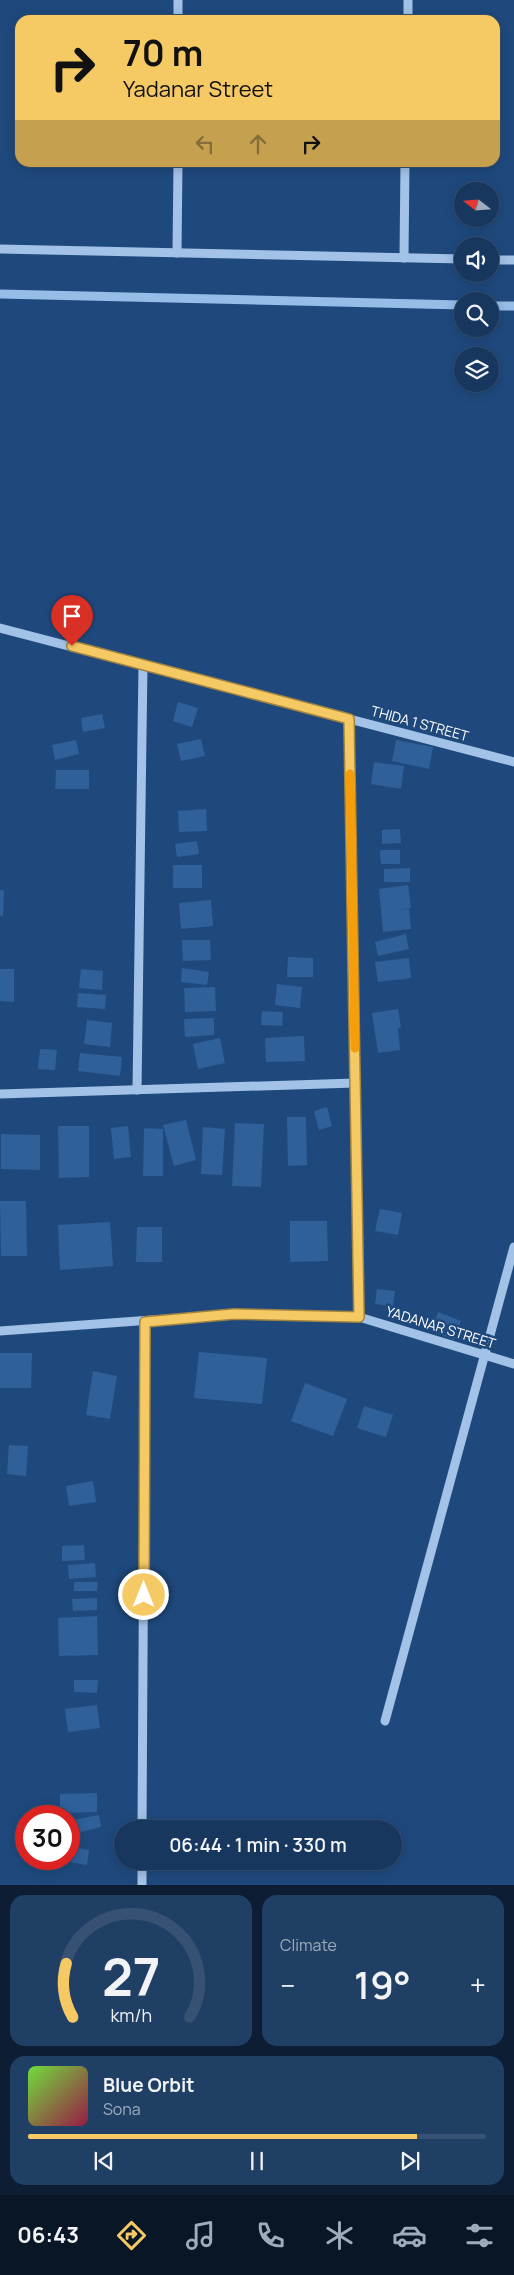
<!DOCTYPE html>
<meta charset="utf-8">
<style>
:root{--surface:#17375e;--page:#203f64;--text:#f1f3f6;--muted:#9eacbc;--line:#365173;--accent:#f5c963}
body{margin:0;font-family:Manrope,sans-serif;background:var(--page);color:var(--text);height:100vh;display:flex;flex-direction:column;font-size:19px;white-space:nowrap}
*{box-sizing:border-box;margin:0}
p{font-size:16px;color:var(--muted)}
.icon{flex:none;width:28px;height:28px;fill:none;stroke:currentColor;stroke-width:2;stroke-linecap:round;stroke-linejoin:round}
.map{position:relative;height:1885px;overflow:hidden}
.panel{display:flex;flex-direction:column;gap:10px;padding:10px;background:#0d1e34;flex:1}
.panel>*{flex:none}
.top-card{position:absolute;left:15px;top:15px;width:485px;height:152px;border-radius:15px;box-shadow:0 2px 12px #0003,0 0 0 1px var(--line);background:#f5c963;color:#111;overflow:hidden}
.needle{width:32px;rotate:287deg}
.fabs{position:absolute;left:454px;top:182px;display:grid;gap:10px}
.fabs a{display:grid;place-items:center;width:45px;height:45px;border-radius:50%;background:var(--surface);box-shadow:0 2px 12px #0003,0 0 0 1px var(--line);font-size:25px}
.speed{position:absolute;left:15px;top:1805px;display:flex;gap:10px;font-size:25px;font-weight:700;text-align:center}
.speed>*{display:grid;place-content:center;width:65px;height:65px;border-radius:50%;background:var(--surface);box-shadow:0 2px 12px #0003,0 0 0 1px var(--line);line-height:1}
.speed .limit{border:8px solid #d22;background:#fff;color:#111}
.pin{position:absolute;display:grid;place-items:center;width:42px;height:42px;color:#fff;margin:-51px -21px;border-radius:50% 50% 50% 0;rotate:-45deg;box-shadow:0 0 5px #0007}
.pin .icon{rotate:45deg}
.me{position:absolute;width:55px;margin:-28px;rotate:0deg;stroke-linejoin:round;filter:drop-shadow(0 0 4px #0008)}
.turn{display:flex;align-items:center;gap:18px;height:105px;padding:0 25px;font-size:22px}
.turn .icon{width:65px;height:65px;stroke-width:2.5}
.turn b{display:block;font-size:35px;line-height:42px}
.lanes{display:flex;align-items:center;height:48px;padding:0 25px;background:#0003;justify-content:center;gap:25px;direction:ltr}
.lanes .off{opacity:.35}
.big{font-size:38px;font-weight:600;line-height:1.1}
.panel .card{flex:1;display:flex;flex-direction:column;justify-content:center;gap:8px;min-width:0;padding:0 18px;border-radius:15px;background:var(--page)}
.panel .dial{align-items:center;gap:0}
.dial svg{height:130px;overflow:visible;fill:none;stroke:var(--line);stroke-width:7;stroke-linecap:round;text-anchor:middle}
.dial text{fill:var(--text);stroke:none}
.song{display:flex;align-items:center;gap:15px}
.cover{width:60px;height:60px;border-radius:8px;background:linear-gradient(135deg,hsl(100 70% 55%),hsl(340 70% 35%))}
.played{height:5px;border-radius:2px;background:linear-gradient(90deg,var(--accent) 85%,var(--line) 85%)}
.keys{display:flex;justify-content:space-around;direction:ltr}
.heat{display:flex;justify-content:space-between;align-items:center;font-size:28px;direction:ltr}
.panel .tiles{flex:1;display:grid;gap:10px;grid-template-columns:1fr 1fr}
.card:last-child{grid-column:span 2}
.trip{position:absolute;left:114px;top:1820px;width:288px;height:50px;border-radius:25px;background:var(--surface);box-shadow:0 2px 12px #0003,0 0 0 1px var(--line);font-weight:600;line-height:50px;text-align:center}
.tabs{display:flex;height:80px;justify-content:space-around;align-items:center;background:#091626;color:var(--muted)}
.tabs .icon{width:35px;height:35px}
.tabs .current{color:var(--accent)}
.tabs b{font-size:22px;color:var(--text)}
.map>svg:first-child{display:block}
</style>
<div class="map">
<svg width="514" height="1885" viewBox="0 0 514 1885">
<rect width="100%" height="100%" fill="#1f497d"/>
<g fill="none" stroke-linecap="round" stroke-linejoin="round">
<g stroke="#96bde8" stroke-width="9">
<polyline points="0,294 462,305"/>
<polyline points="490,306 514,306"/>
</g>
</g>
<g fill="#2f609a">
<polygon points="178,702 198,708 192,727 173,721"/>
<polygon points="102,714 105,728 83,732 81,718"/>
<polygon points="201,739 205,756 181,761 177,744"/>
<polygon points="76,740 79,754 55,760 52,745"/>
<polygon points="396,740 433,747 429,769 392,761"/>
<polygon points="374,762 404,766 401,789 371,784"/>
<polygon points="56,770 89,770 89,789 55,789"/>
<polygon points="206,809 207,831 179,832 178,811"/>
<polygon points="400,829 401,843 382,844 382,830"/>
<polygon points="197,841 199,854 177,857 175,844"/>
<polygon points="380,850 400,850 400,864 381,864"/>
<rect x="173" y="865" width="29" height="23"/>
<polygon points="410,868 410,882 384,882 384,869"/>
<polygon points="408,885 411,908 395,910 409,909 411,929 383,932 379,889"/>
<polygon points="0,890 4,890 3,916 0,916"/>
<polygon points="211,900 213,926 181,929 179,903"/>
<polygon points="406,934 409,949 378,956 375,942"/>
<polygon points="182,940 210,940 211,960 183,961"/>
<polygon points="288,957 313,958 313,977 287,977"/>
<polygon points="409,958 411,978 378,982 375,962"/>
<polygon points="182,968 209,972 207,985 181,982"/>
<polygon points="0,969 14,969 14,1002 0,1001"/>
<polygon points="81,969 103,971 102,990 79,988"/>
<polygon points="277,984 302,987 300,1008 275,1005"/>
<polygon points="215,987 216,1011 185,1012 184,988"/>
<polygon points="78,993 106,995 105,1009 77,1007"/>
<polygon points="398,1009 401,1028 398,1028 400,1050 378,1053 372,1013"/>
<polygon points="262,1011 283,1012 282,1026 261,1025"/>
<polygon points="214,1018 214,1035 185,1037 184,1019"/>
<polygon points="87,1020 112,1023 110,1047 84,1044"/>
<polygon points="304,1036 305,1061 266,1062 265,1038"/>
<polygon points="220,1038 225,1063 198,1069 193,1044"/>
<polygon points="40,1049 57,1050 55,1070 38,1069"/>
<polygon points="80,1053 122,1057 120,1076 78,1071"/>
<polygon points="327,1107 332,1126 319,1130 314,1111"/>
<polygon points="287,1117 306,1117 307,1165 288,1166"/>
<polygon points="186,1120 196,1160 174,1166 163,1125"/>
<polygon points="235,1123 264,1124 261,1187 232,1186"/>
<polygon points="58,1126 89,1126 89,1177 59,1178"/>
<polygon points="128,1126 131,1157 114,1159 111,1128"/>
<polygon points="203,1127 225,1129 222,1175 201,1174"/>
<polygon points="144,1128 163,1129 163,1176 143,1176"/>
<polygon points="1,1134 40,1135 40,1170 1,1169"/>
<polygon points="0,1201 26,1201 27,1256 1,1256"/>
<polygon points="380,1209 402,1213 398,1235 375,1231"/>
<polygon points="290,1221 327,1221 328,1261 290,1262"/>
<polygon points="110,1222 113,1266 60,1270 58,1225"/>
<polygon points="137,1227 162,1227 162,1262 136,1262"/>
<polygon points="377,1289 395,1291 393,1307 375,1304"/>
<polygon points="438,1312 461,1321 454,1340 431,1331"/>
<polygon points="199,1352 267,1358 262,1404 194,1398"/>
<polygon points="0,1353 32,1353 31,1388 0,1388"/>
<polygon points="93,1371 117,1376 110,1419 86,1415"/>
<polygon points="305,1383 347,1399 333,1436 291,1421"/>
<polygon points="364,1406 393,1415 386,1437 357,1428"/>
<polygon points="9,1445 28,1446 26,1476 7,1474"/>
<polygon points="93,1481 96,1502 69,1506 66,1486"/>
<polygon points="84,1545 85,1560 62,1561 62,1546"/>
<polygon points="95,1563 96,1577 69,1579 68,1565"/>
<polygon points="74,1582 98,1582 97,1591 74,1591"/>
<polygon points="97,1598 97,1610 73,1611 72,1599"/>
<polygon points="97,1616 98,1655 59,1656 58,1618"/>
<polygon points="74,1680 98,1680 97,1693 74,1692"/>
<polygon points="97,1705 100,1728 68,1732 65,1709"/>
<polygon points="97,1793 97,1812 60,1813 60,1794"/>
<polygon points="99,1815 101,1827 69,1835 69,1821"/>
<polygon points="69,1846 89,1850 87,1865 65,1861 65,1859 69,1859"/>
</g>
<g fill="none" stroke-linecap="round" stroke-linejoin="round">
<g stroke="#a2c2e7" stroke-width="9">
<polyline points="178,20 178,0"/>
<polyline points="408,20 408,0"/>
<polyline points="0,249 462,259"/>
<polyline points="177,253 178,162"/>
<polyline points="404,258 405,162"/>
<polyline points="490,260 514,260"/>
<polyline points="0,628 514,762"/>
<polyline points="349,719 359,1317"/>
<polyline points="137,1090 143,665"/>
<polyline points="0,1094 355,1083"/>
<polyline points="0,1331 234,1314 359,1317 514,1364"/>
<polyline points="385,1721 514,1247"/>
<polyline points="142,1829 145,1321"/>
<polyline points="142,1885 142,1861"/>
</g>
</g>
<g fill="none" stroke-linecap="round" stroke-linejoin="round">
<defs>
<polyline id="route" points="72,646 349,719 359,1317 234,1314 145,1322 144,1595"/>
</defs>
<use href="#route" stroke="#9f8340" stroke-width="12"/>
<use href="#route" stroke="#f5c963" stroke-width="9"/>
<polyline stroke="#f59e0b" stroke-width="9" points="350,774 355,1048"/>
</g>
<g text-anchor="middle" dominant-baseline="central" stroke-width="5" stroke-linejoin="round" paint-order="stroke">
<g font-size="14" fill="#fff" stroke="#1f497d">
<text transform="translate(420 723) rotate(15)">THIDA 1 STREET</text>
<text transform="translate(441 1327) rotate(17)">YADANAR STREET</text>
</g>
</g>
</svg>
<div class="fabs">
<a><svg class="needle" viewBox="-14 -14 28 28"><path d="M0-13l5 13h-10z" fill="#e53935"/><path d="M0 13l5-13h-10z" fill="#9eacbc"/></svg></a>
<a><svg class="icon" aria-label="sound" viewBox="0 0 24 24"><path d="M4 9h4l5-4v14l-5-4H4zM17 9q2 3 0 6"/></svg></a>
<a><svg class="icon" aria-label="search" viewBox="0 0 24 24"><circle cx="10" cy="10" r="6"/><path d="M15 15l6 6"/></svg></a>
<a><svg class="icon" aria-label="layers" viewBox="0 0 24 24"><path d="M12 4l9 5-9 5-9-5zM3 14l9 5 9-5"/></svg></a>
</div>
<div class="speed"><div class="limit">30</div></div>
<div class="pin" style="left:72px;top:646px;background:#d93025"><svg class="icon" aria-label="arrive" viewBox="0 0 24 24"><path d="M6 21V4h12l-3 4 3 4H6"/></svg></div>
<svg class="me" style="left:144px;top:1595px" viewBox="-20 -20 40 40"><circle r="17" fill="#f5c963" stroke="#fff" stroke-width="3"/><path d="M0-11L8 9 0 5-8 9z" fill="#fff"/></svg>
<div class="trip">06:44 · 1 min · 330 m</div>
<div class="top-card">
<div class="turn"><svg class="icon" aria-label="right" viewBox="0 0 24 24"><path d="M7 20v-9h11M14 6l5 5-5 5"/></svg><div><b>70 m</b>Yadanar Street</div></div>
<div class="lanes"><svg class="icon off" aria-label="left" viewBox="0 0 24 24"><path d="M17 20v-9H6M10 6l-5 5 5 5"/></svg><svg class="icon off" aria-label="ahead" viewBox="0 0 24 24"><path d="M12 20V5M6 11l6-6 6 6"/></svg><svg class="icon" aria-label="right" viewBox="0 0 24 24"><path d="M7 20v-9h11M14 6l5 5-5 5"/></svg></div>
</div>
</div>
<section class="panel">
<div class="tiles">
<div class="card dial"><svg viewBox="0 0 100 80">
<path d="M14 69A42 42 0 1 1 86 69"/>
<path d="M14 69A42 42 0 0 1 10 36" stroke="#f5c963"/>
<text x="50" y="56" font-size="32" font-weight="700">27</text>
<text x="50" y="72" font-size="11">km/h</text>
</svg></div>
<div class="card"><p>Climate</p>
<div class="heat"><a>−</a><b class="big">19°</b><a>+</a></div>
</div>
<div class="card">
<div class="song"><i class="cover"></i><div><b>Blue Orbit</b><p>Sona</p></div></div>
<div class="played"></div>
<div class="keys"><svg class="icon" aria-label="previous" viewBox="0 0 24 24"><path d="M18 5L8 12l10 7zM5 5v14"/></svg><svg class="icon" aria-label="pause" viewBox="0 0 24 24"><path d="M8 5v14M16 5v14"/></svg><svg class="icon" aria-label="next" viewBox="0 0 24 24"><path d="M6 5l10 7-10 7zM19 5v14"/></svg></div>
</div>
</div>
</section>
<nav class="tabs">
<b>06:43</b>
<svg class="icon current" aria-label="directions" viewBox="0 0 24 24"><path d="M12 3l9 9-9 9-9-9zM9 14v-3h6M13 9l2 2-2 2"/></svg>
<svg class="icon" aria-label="music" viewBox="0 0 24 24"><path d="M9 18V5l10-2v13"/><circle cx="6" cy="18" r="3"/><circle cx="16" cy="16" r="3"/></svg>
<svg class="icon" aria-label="phone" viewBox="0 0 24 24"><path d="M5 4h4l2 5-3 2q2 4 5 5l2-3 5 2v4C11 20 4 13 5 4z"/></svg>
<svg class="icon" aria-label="climate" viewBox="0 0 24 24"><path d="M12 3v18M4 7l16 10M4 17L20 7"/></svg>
<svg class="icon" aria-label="car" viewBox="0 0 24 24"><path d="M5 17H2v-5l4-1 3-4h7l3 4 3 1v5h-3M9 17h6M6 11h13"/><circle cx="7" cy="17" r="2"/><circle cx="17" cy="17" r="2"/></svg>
<svg class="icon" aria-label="filters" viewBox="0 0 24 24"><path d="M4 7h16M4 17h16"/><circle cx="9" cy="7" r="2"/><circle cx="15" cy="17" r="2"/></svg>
</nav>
